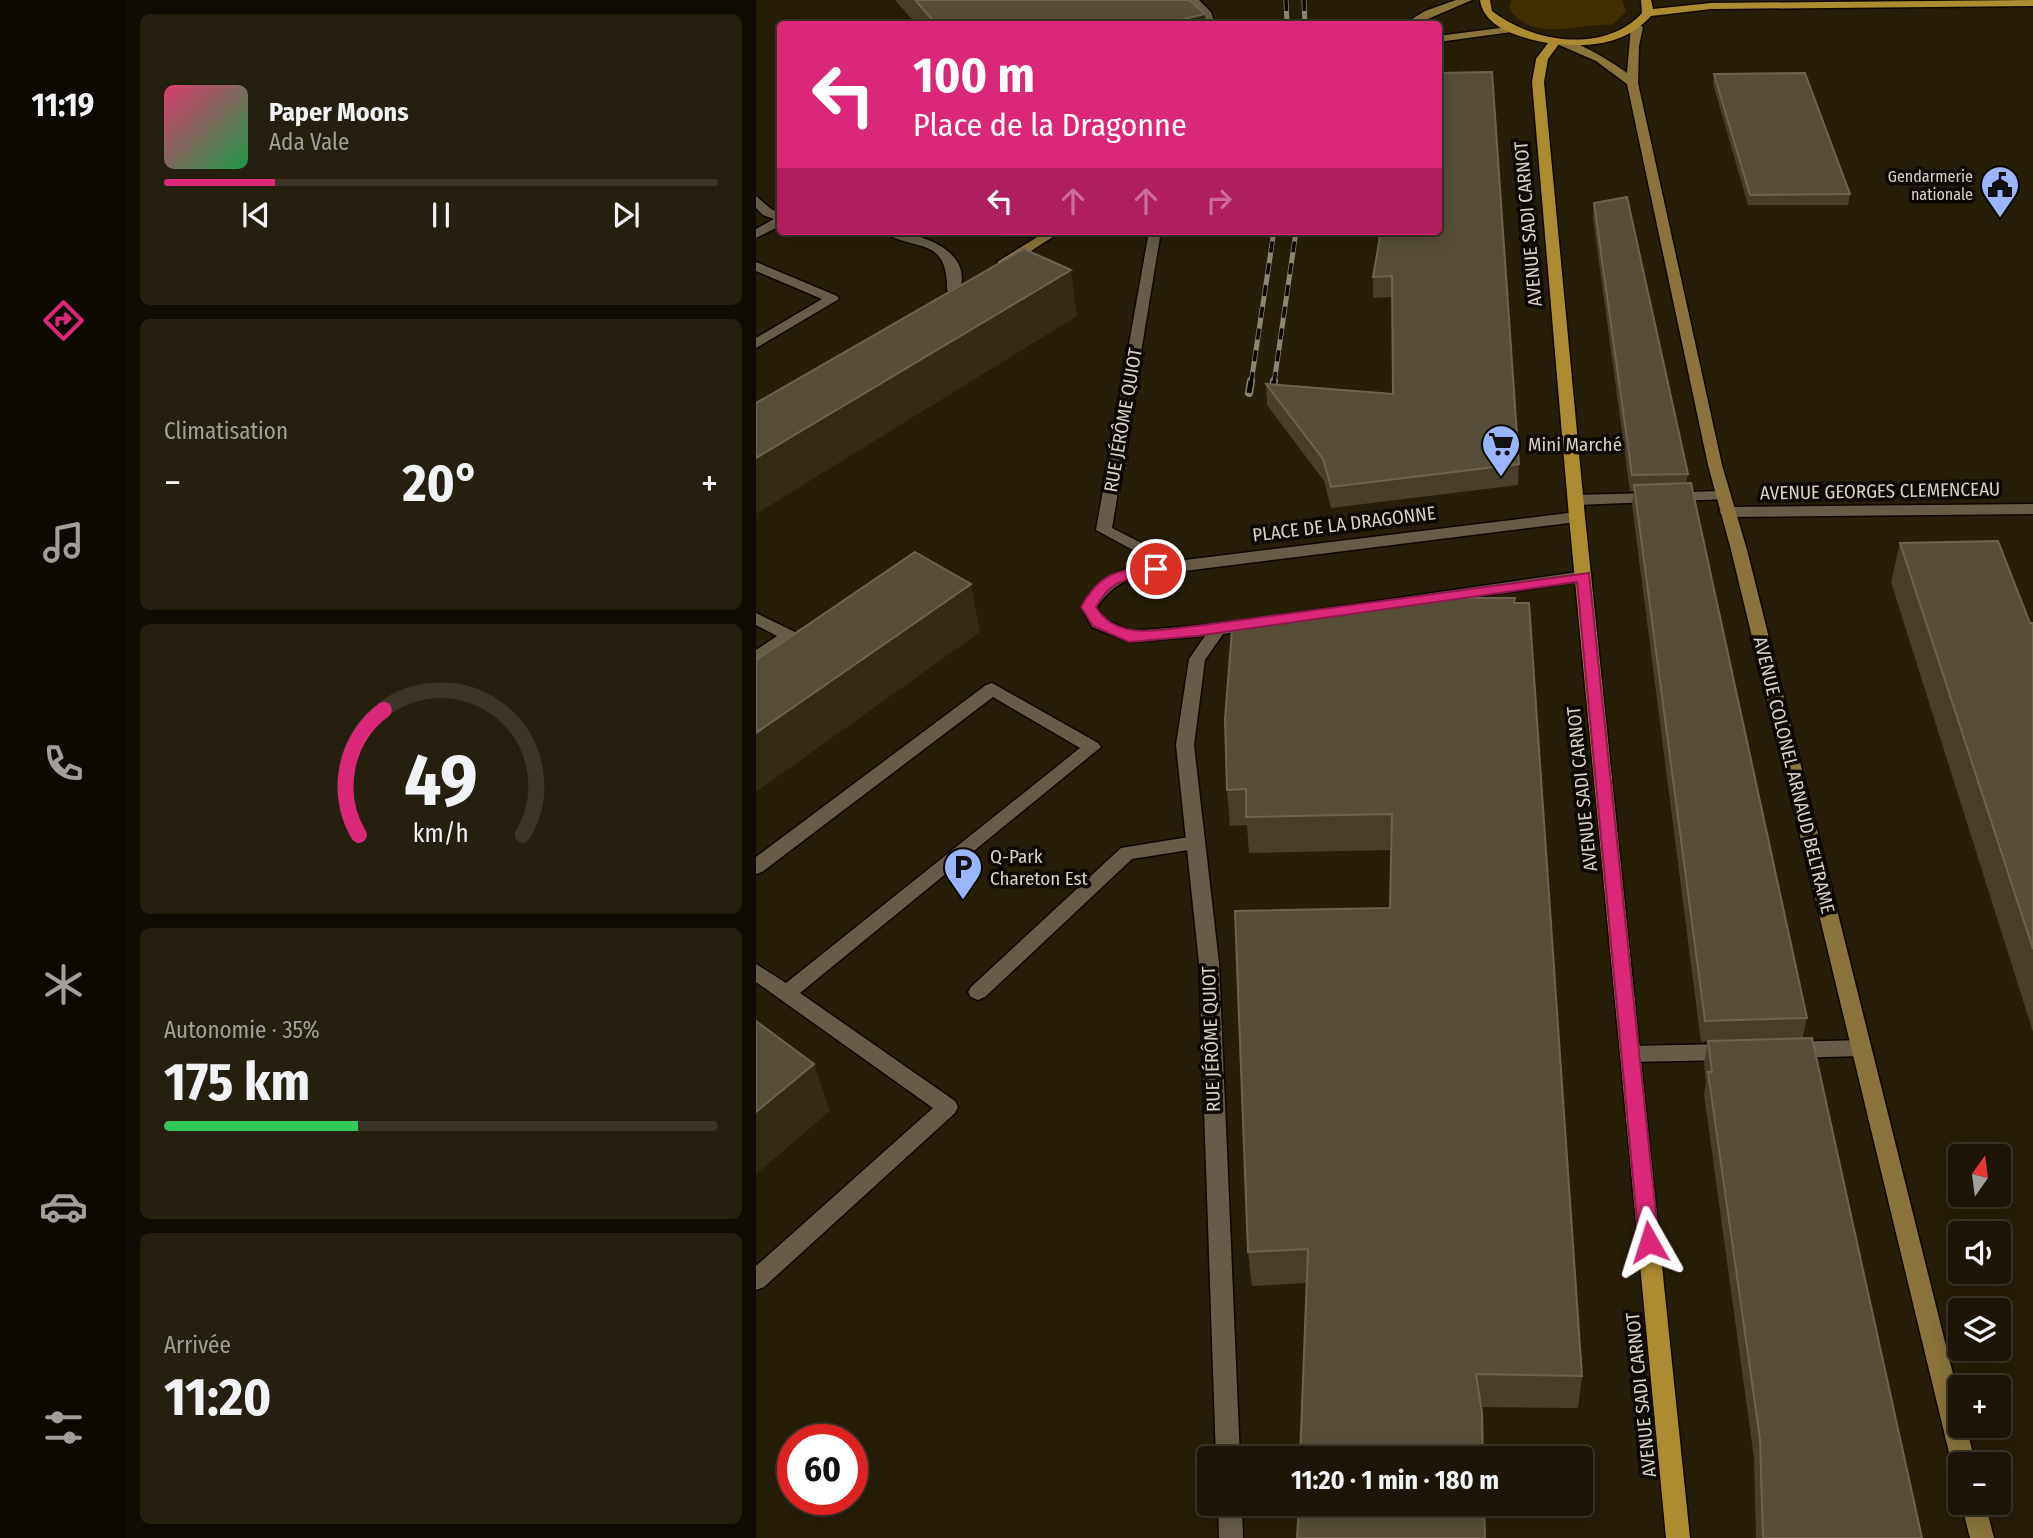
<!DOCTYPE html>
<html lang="fr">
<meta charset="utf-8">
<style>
:root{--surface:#1d1606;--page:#251f10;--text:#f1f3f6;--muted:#a09f9b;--line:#3b3528;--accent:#db2777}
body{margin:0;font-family:"Fira Sans Condensed",sans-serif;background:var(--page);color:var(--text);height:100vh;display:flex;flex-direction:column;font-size:26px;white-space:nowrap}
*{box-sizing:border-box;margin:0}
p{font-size:23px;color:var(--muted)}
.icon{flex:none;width:38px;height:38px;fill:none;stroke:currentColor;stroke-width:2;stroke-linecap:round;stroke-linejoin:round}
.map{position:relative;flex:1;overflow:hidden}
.drawer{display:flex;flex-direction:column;gap:14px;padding:14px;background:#100c03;width:630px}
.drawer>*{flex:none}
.guide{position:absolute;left:21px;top:21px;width:665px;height:214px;border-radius:7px;box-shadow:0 4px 18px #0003,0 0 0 2px var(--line);background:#db2777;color:#fff;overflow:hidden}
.needle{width:46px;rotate:14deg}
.fabs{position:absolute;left:1192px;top:1144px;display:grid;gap:14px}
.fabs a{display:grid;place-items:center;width:63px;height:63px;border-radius:7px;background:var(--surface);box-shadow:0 4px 18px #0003,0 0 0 2px var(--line);font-size:35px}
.speed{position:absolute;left:21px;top:1424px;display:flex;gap:14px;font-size:35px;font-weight:700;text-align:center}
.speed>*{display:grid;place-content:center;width:91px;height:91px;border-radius:50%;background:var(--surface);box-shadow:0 4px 18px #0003,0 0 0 2px var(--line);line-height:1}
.speed .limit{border:10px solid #d22;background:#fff;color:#111}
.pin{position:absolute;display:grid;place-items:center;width:60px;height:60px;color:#fff;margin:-30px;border:4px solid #fff;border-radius:50%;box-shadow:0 2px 7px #0007}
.me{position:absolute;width:77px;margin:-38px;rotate:354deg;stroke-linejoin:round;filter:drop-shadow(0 0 5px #0008)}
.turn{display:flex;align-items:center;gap:24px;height:147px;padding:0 21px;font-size:32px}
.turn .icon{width:91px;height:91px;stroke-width:2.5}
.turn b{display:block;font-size:49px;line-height:60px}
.lanes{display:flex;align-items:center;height:66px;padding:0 21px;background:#0003;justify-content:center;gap:35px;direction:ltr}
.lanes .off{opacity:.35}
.big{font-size:52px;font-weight:700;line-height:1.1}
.drawer .card{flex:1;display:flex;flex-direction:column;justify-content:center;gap:10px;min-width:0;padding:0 24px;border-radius:10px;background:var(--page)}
.drawer .dial{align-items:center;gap:0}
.dial svg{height:182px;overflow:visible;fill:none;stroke:var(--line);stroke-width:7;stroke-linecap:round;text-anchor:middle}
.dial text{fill:var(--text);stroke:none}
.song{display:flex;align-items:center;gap:21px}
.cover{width:84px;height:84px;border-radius:10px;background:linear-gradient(135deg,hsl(340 70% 55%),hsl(140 70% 35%))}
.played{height:7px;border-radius:4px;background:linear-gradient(90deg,var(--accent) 20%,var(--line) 20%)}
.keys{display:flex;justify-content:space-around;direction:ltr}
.heat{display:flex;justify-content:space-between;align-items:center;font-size:38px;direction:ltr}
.charge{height:10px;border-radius:5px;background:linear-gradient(90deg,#34c759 35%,var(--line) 0)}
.trip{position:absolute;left:441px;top:1446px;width:396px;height:70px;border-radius:7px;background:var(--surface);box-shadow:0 4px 18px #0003,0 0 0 2px var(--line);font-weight:700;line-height:70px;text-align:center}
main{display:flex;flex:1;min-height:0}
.tab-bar{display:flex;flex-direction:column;width:126px;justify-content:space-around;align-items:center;background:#0c0902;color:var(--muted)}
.tab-bar .icon{width:49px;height:49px}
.tab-bar .on{color:var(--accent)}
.tab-bar b{font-size:32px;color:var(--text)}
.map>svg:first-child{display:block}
</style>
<main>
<nav class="tab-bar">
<b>11:19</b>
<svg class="icon on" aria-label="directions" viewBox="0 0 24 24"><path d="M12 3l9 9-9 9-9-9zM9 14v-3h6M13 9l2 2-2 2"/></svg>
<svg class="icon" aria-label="music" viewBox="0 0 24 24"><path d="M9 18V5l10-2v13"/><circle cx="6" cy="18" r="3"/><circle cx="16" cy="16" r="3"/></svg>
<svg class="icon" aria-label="phone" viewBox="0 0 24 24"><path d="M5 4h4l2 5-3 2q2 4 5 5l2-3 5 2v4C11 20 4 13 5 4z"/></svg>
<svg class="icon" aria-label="climate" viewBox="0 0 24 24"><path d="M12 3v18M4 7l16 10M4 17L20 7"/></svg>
<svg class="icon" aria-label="car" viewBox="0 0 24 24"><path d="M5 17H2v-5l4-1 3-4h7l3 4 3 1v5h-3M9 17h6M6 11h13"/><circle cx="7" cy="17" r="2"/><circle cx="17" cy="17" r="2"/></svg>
<svg class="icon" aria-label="filters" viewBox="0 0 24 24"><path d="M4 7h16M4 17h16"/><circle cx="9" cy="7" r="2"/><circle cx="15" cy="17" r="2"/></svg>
</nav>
<section class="drawer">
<div class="card">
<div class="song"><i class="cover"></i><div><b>Paper Moons</b><p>Ada Vale</p></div></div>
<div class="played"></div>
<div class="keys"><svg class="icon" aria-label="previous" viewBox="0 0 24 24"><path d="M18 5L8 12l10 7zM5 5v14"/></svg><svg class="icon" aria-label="pause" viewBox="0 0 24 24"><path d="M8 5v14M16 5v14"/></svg><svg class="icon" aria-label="next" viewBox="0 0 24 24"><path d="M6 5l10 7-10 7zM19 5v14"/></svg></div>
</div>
<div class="card"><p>Climatisation</p>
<div class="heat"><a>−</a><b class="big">20°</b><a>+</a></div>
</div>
<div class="card dial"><svg viewBox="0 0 100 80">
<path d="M14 69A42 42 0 1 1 86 69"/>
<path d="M14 69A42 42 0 0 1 25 14" stroke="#db2777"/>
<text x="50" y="56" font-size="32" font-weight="700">49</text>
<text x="50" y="72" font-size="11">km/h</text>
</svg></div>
<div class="card"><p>Autonomie · 35%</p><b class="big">175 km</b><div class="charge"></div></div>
<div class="card"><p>Arrivée</p><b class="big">11:20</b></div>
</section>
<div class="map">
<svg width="1277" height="1538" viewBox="0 0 1277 1538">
<rect width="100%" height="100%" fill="#271e08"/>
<path fill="#402f00" d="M755 0H866L870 12 856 25C822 23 776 44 753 8Z"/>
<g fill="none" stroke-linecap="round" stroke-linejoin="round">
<defs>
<g id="service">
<polygon points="432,0 443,0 455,12 459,24 449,24 445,13"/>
<polygon points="0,196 15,209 24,213 24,226 0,238 0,229 18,219 7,215 0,208"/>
<path d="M127 231C158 231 220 248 203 293H193L191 290C192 233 155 253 127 231Z"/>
<polygon points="211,231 301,231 302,233 296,237 217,235"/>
<polygon points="0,262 81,296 83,299 0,348 0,338 66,299 0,271"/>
<polygon points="0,613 39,632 41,636 0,664 0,650 21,636 0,625"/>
<polygon points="236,683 342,743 345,747 44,993 199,1101 202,1107 199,1113 8,1287 0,1290 0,1266 177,1108 0,982 0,964 30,983 324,748 237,697 6,872 0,874 0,857 230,685"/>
<polygon points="439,836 445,838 448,843 445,848 376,859 229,997 222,1000 215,997 212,992 215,987 365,848"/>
</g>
<polygon id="pedestrian" points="967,491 972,493 975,496 972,499 820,505 812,500 820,495"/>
<g id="minor">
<path d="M390 231H402L404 237 356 528 421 561 821 512 829 517 821 522 380 577C363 582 351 592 341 607L348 619 375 631 462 624 828 571 836 576 828 581 467 634 449 660 438 745 463 963 484 1458H460L443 963 420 745 433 659 449 636 373 642 336 627 325 607C346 574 364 568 401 563L340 530 392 237Z"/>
<polygon points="1277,504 1277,514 971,517 963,512 971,507"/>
<polygon points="1104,1040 1111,1042 1114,1048 1111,1054 1104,1056 1035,1058 1028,1056 1025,1050 1028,1044 1035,1042"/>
<polygon points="972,1044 979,1046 982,1052 979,1058 972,1060 874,1062 867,1060 864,1054 867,1048 874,1046"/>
<polygon points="462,1503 486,1503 487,1538 463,1538"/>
</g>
<g id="secondary">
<polygon points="700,0 716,0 660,24 648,24 669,11"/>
<path d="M881 24 887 27 883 46 882 83 966 465 991 550 1204 1402V1426H1210L1220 1465H1204V1475L1200 1473 1196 1465 975 550 952 465 871 84 840 61 794 41C809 31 857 63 871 73L875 27Z"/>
<polygon points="752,27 758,30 756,32 682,42 682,36"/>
<polygon points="291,231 306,231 253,265 248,266 241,262"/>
<polygon points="1205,1503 1229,1503 1238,1538 1214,1538"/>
</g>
<path id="primary" d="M724 0H734L736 11C777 43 849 54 886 13L885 0H895L897 9 955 3 1277 0V6L955 9 895 16C872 42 838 48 803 44L792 59 788 82 829 517 934 1538H910L813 517 776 82 780 59 792 43C766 38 728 29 724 0Z"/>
</defs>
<use href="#service" stroke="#0f0700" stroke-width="3"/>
<use href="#pedestrian" stroke="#0f0700" stroke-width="3"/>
<use href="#minor" stroke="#0f0700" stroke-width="3"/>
<use href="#secondary" stroke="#0f0700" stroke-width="3"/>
<use href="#primary" stroke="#0f0700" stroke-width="3"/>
<use href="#service" fill="#675d46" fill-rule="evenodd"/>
<use href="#pedestrian" fill="#675d46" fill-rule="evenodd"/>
<use href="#minor" fill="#675d46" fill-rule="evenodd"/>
<use href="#secondary" fill="#8a743b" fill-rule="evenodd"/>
<use href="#primary" fill="#ad8b30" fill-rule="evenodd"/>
<defs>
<g id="rail-far1">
<polyline points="530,0 531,24"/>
<polyline points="548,0 549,24"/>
<polyline points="495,383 518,231"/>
<polyline points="518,383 540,231"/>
</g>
<g id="rail">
<polyline points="493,393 495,381"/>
<polyline points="516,394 518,381"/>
</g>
</defs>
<use href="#rail-far1" stroke="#8d8675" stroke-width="5"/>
<use href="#rail" stroke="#8d8675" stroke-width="8"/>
<use href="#rail-far1" stroke="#0c0802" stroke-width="3.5" stroke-dasharray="11" stroke-linecap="butt"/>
<use href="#rail" stroke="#0c0802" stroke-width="5" stroke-dasharray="15" stroke-linecap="butt"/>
</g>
<g fill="#483e2a">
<polygon points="139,0 433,0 450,24 160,24"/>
<polygon points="958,74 1094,194 1092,205 992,205 957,84"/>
<polygon points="838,203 932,474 930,483 1051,1018 1046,1039 1166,1538 1000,1538 998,1458 948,1094 950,1082 948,1063 952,1041 945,1042 876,505 878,491 874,491 837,218"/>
<polygon points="622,231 682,231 763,464 762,485 575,508 568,481 511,405 510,384 637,394 636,297 617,298 617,277 622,245"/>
<polygon points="1144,543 1274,623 1277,623 1277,1032 1135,582"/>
<polygon points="758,603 826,1376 822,1408 725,1407 550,1283 496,1286 492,1252 634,908 635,850 493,853 491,825 474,826 471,790"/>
</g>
<g fill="#342b15">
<polygon points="449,14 450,24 407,24"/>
<polygon points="315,270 321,316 0,514 0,458"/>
<polygon points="215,584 224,632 0,792 0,733"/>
<polygon points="58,1064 74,1111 0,1174 0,1112"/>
</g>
<g fill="#574e3a" stroke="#6c6350" stroke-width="2">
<polygon points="159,0 433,0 449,14 407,24 180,24"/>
<polygon points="736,72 763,464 575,487 567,459 510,384 637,394 636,276 617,277 625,231 682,231 682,73"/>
<polygon points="1049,73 1094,194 994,195 958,74"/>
<polygon points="871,197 932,474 876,475 838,203"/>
<polygon points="268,249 315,270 0,458 0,403"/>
<polygon points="935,483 1051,1018 949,1021 878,485"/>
<polygon points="1242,541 1274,623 1277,623 1277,949 1144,543"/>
<polygon points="159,552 215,584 0,733 0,660"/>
<polygon points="696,598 759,598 758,603 773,603 826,1376 720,1374 726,1413 727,1458 544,1458 552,1249 492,1252 479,911 634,908 636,814 490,817 490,789 471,790 469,719 476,630"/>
<polygon points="0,1021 58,1064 0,1112"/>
<polygon points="1056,1038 1166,1538 1007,1538 1004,1439 952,1072 956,1072 952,1041"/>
<polygon points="543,1503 728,1503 729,1538 541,1538"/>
</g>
<path fill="#db2777" stroke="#8e194d" stroke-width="2" d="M400 565 405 566V572C374 580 357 576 340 607 361 642 405 629 440 626L833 573 903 1242 900 1248 893 1251 886 1248 883 1242 821 582 440 636 373 642 337 626 325 607C345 571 362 571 400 565Z"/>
<defs>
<symbol id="civic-pin" viewBox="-11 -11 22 30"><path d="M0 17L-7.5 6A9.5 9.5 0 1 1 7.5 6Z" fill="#98b5fd" stroke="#0c0802"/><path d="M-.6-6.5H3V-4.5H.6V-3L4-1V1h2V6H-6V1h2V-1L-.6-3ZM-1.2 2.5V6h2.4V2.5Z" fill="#111"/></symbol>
<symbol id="supermarket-pin" viewBox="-11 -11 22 30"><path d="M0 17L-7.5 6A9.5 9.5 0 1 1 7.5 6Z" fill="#98b5fd" stroke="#0c0802"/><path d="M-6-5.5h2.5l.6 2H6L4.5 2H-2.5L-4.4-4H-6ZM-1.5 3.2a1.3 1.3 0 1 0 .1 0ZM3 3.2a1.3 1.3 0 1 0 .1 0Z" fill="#111"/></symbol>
<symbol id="parking-pin" viewBox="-11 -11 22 30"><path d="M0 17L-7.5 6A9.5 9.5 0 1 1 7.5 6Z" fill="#98b5fd" stroke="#0c0802"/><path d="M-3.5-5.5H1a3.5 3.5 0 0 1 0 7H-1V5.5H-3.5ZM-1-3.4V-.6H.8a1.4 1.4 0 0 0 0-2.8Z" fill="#111"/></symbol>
</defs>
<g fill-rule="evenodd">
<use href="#civic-pin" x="1222" y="163" width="44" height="60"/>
<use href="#supermarket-pin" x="723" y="422" width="44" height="60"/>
<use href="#parking-pin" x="185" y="845" width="44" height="60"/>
</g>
<g text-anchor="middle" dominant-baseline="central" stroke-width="7" stroke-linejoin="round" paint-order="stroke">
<g font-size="16" fill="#d8d2c5" stroke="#0c0802" text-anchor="end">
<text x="1217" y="176">Gendarmerie<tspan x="1217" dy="18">nationale</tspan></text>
</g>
<g font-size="19" fill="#d8d2c5" stroke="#0c0802">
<text transform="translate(772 224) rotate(-95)">AVENUE SADI CARNOT</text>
<text transform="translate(367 420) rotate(-80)">RUE JÉRÔME QUIOT</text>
<text transform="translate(1124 491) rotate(-1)">AVENUE GEORGES CLEMENCEAU</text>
<text transform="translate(588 524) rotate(-7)">PLACE DE LA DRAGONNE</text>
<text transform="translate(1038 775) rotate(76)">AVENUE COLONEL ARNAUD BELTRAME</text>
<text transform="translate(826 789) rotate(-96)">AVENUE SADI CARNOT</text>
<text transform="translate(455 1039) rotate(-92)">RUE JÉRÔME QUIOT</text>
<text transform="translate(885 1395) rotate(-96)">AVENUE SADI CARNOT</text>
</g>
<g font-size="19" fill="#d8d2c5" stroke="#0c0802" text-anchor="start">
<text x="772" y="444">Mini Marché</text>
<text x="234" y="856">Q-Park<tspan x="234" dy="22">Chareton Est</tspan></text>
</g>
</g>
</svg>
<div class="fabs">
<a><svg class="needle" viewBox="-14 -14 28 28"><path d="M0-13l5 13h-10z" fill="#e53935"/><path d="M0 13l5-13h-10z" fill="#a09f9b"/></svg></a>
<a><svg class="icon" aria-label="sound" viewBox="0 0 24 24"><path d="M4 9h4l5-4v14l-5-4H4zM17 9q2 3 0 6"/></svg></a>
<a><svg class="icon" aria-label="layers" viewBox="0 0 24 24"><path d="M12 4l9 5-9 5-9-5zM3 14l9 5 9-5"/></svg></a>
<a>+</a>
<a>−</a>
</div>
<div class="speed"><div class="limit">60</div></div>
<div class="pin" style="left:400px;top:569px;background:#d93025"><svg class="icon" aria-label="arrive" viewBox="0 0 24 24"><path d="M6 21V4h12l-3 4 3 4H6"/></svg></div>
<svg class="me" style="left:893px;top:1242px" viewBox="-20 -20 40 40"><path d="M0-17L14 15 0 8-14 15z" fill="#db2777" stroke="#fff" stroke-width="4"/></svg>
<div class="trip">11:20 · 1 min · 180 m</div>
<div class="guide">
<div class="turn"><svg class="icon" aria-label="left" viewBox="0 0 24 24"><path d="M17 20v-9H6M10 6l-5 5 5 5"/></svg><div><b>100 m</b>Place de la Dragonne</div></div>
<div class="lanes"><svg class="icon" aria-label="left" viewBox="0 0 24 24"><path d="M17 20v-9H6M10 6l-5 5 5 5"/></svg><svg class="icon off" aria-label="ahead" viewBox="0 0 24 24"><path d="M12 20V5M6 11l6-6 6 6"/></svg><svg class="icon off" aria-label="ahead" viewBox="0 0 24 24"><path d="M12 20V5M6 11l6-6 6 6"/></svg><svg class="icon off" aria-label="right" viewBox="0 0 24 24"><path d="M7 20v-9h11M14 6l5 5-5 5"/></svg></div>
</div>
</div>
</main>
